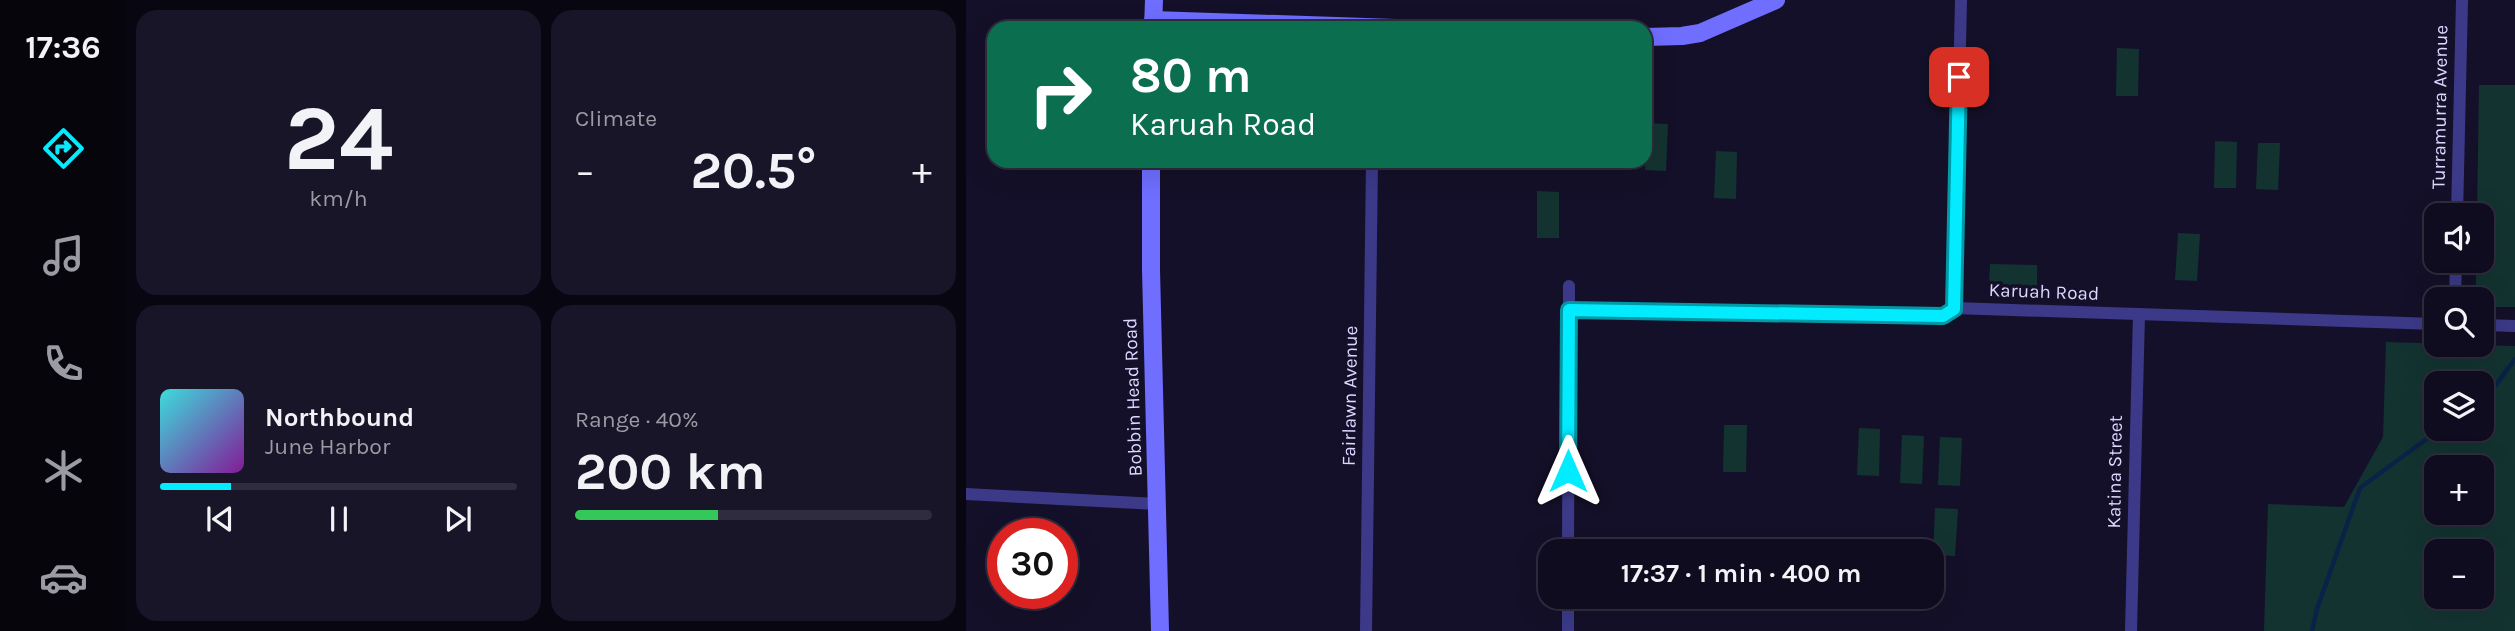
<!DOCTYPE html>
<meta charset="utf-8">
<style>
:root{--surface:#0f0c1f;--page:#181528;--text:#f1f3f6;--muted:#9b9ba4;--line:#2f2c3d;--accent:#03ebff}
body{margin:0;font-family:Karla,sans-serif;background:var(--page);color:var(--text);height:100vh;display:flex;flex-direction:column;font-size:26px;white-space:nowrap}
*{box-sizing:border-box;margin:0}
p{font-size:23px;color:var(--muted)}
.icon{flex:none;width:38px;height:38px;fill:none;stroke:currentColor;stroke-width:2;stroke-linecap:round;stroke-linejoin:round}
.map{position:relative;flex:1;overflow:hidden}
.panel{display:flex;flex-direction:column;gap:10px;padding:10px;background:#080711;width:840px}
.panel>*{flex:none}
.guide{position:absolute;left:21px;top:21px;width:665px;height:147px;border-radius:21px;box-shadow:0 7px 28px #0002,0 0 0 2px var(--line);background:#0b6e4f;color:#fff;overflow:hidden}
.buttons{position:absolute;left:1458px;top:203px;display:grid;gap:14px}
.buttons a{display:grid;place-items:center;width:70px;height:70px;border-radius:14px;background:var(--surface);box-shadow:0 7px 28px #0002,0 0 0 2px var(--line);font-size:35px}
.speed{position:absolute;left:21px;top:518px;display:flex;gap:14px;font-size:35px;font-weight:700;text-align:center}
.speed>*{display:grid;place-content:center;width:91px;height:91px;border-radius:50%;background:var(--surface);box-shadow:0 7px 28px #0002,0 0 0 2px var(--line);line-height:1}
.speed .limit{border:10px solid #d22;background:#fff;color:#111}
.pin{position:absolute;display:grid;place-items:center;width:60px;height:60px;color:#fff;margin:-30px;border-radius:14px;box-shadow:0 4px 10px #0006}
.me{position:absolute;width:77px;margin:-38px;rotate:0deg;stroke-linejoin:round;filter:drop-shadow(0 0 5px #0008)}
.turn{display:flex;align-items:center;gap:24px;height:147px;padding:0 28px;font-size:32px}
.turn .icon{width:91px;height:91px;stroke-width:2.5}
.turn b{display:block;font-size:49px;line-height:60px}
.big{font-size:52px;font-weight:700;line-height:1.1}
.panel .card{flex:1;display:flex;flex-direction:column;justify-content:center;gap:10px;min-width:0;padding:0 24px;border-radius:21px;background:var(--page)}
.panel .dial{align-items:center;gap:0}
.dial b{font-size:91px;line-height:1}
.song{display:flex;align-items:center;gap:21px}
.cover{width:84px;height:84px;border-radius:10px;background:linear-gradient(135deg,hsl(180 70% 55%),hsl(290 70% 35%))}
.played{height:7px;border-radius:4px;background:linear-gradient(90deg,var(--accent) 20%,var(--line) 20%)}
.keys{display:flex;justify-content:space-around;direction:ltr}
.heat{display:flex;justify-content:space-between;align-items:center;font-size:38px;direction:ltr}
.charge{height:10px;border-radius:5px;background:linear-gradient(90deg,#34c759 40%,var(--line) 0)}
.panel .tiles{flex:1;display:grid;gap:10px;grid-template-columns:repeat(2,1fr)}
.trip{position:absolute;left:572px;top:539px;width:406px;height:70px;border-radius:21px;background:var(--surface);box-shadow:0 7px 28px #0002,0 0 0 2px var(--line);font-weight:700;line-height:70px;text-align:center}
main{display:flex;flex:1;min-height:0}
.dock{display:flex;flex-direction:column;width:126px;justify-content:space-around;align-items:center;background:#06050c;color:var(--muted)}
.dock .icon{width:49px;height:49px}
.dock .current{color:var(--accent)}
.dock b{font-size:32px;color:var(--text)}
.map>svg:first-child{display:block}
</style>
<main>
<nav class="dock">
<b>17:36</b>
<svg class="icon current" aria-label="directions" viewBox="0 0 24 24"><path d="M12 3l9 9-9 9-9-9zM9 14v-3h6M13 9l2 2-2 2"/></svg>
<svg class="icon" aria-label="music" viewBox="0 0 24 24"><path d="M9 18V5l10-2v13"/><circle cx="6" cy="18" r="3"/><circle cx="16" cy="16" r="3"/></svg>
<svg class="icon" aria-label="phone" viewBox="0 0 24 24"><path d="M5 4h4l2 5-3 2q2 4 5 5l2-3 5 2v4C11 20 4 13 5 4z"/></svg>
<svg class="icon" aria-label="climate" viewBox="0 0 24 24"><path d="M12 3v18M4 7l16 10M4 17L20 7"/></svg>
<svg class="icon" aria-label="car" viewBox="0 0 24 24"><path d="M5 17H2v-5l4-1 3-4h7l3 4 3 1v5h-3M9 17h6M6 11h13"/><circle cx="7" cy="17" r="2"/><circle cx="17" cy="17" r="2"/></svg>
</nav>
<section class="panel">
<div class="tiles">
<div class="card dial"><b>24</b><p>km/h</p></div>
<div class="card"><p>Climate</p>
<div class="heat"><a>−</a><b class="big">20.5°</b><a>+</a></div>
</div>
<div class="card">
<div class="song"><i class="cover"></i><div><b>Northbound</b><p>June Harbor</p></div></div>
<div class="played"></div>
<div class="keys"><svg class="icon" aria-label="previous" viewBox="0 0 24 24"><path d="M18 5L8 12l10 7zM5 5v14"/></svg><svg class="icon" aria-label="pause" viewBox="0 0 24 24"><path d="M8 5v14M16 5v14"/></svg><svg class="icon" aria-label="next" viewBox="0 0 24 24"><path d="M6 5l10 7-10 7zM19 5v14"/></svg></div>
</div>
<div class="card"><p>Range · 40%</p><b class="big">200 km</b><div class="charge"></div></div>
</div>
</section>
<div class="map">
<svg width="1549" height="631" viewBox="0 0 1549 631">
<rect width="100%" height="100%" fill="#141029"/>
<g fill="#133331" fill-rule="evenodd">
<polygon points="1151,48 1173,49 1172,96 1150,96"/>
<polygon points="1513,85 1549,85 1549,307 1516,307 1516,299 1510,299 1510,261 1516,261 1516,215 1511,215"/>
<polygon points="680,123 702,124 700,171 679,170"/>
<polygon points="1249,141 1271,142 1270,188 1248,188"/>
<polygon points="1292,143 1314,143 1312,190 1290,189"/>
<polygon points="750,151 771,152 770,199 748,198"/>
<polygon points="571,191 593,192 593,238 571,238"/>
<polygon points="1212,233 1234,234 1231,281 1209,280"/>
<polygon points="1024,264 1071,265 1071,286 1023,284"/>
<path d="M1420 342 1549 346V631H1298L1302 504 1378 507 1417 437ZM1470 383H1516V429H1470ZM1516 467V513H1470V467ZM1470 551H1516V597H1470Z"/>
<polygon points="758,425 781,425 780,472 757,472"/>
<polygon points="893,428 914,429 913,476 891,475"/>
<polygon points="936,435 958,436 956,484 934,483"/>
<polygon points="974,437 996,438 994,486 972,485"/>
<polygon points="969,508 992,509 989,556 967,555"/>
</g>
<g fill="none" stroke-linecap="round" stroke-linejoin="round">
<g stroke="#0a2247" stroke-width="4.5">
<polyline points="1516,398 1527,389 1549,359"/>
<polyline points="1346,631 1351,609 1394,488 1474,429"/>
</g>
<g stroke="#3c3a88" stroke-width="12">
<polyline points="1491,215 1496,0"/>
<polyline points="1489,299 1490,261"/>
<polyline points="988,308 995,0"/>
<polyline points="603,310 977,316 988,308 1470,324"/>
<polyline points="1516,325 1549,326"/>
<polyline points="0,494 191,504"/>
<polyline points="602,551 603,286"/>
<polyline points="400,631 406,161"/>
<polyline points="602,631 602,597"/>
<polyline points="1165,631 1173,314"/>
</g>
<g stroke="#6f6eff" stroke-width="18">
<polyline points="187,20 429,28"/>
<polyline points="187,28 188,0"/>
<polyline points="679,37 716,36 734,33 810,0"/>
<polyline points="185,161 185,270 194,631"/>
</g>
</g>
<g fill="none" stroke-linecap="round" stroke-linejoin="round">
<defs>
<polyline id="route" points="602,471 603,310 977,316 988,309 993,77"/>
</defs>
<use href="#route" stroke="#0299a6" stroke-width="18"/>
<use href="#route" stroke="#03ebff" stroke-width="12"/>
</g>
<g text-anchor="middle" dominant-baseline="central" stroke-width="7" stroke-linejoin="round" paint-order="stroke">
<g font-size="19" fill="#dbd7ff" stroke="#141029">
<text transform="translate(1474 107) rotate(-89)">Turramurra Avenue</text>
<text transform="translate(1078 292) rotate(2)">Karuah Road</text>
<text transform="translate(384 396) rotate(-89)">Fairlawn Avenue</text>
<text transform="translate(167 397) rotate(-92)">Bobbin Head Road</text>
<text transform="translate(1149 472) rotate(-89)">Katina Street</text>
</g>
</g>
</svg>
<div class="buttons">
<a><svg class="icon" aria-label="sound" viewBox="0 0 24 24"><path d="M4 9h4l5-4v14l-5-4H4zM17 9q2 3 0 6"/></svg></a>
<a><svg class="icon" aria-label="search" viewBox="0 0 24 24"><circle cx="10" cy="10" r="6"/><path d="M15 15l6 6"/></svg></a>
<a><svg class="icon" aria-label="layers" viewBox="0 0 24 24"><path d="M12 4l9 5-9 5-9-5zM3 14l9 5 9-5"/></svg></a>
<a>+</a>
<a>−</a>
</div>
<div class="speed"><div class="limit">30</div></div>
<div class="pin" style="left:993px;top:77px;background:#d93025"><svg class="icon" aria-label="arrive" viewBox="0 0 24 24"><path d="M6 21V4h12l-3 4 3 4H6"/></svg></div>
<svg class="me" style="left:602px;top:471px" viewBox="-20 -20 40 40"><path d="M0-17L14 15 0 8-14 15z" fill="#03ebff" stroke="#fff" stroke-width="4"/></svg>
<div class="trip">17:37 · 1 min · 400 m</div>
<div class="guide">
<div class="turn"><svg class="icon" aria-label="right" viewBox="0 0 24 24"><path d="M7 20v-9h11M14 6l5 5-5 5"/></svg><div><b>80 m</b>Karuah Road</div></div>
</div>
</div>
</main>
